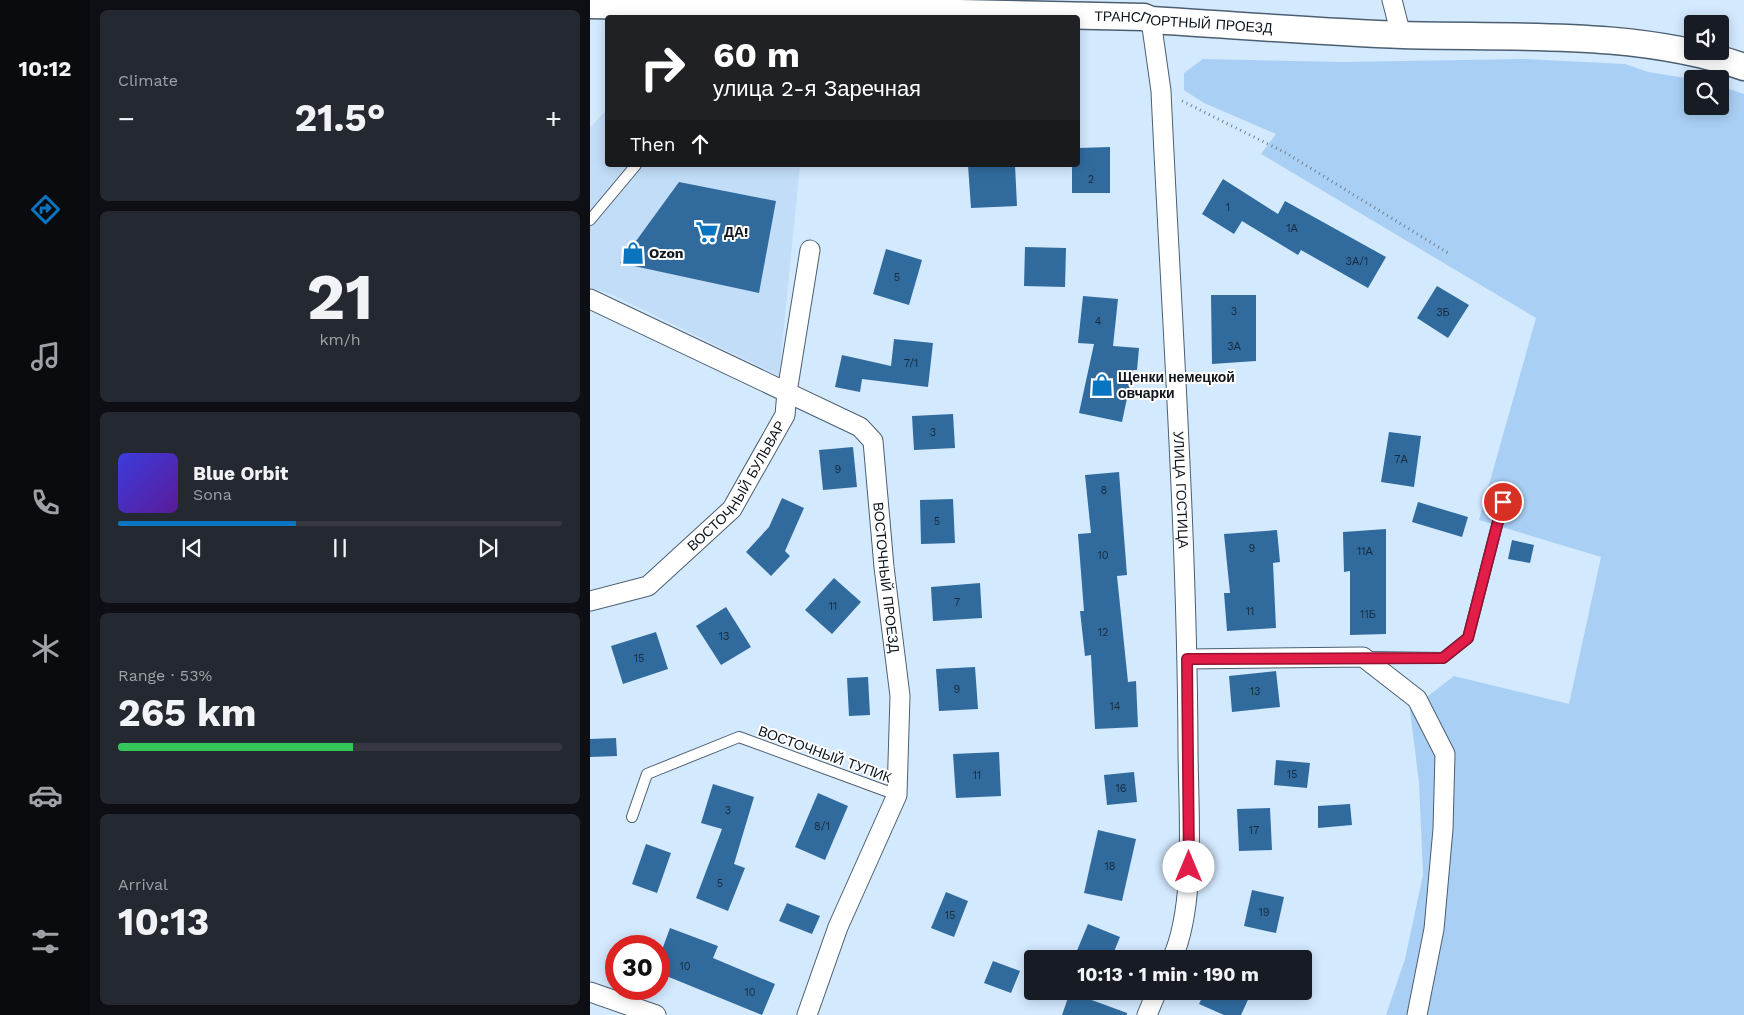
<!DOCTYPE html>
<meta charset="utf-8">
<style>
:root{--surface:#171b24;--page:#242831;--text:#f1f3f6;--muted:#9ea1a6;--line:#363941;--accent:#0975c0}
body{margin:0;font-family:"Work Sans",sans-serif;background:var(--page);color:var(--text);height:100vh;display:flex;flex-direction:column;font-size:19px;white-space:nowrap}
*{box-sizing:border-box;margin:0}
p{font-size:16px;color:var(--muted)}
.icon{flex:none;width:28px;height:28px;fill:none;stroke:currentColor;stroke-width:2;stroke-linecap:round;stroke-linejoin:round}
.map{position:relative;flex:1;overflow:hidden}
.sheet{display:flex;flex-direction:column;gap:10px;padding:10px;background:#0d0f14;width:500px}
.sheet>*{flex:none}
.top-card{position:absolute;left:15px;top:15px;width:475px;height:152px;border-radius:5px;box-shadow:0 2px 12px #0003;background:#202124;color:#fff;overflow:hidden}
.controls{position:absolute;left:1094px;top:15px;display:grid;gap:10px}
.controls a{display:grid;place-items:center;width:45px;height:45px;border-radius:5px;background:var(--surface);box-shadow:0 2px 12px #0003;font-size:25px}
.speed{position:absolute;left:15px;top:935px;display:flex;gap:10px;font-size:25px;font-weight:700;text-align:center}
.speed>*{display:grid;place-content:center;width:65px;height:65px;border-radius:50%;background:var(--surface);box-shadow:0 2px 12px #0003;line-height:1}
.speed .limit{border:8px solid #d22;background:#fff;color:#111}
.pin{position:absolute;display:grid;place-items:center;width:42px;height:42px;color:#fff;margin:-21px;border:2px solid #fff;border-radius:50%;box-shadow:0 1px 5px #0007}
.me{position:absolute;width:55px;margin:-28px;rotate:0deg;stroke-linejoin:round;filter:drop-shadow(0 0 4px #0008)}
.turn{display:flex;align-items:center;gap:18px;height:105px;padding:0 25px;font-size:22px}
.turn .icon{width:65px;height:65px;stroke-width:2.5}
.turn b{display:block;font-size:35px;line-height:42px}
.then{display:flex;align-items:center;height:48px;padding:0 25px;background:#0003;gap:10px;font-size:19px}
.big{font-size:38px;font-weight:700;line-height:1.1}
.sheet .card{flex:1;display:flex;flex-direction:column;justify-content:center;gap:8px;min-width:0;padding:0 18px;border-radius:8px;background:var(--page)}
.sheet .dial{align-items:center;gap:0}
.dial b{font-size:65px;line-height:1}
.song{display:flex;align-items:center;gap:15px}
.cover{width:60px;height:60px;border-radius:8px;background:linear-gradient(135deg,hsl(240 70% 55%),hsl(270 70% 35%))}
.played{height:5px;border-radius:2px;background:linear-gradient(90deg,var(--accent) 40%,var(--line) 40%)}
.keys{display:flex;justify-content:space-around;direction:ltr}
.heat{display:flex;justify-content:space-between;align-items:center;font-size:28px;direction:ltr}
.charge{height:8px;border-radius:4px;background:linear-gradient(90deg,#34c759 53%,var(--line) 0)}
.trip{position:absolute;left:434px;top:950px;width:288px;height:50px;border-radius:5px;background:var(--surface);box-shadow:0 2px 12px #0003;font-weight:700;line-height:50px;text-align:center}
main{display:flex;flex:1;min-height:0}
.tabs{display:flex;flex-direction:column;width:90px;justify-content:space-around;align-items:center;background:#090b0e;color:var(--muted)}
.tabs .icon{width:35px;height:35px}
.tabs .selected{color:var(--accent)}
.tabs b{font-size:22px;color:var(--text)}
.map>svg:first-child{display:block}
</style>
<main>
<nav class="tabs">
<b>10:12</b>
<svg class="icon selected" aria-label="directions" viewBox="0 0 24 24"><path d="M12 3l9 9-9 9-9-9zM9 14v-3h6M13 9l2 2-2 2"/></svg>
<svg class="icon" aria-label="music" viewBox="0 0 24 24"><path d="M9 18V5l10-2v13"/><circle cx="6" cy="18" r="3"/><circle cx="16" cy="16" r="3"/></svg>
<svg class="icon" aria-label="phone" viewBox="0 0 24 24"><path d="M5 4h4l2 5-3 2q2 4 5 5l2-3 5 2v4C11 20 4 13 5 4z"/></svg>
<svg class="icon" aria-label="climate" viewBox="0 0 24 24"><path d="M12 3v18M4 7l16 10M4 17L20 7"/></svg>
<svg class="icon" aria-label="car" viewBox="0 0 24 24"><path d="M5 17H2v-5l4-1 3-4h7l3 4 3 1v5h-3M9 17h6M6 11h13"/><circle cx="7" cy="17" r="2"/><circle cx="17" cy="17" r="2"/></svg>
<svg class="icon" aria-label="filters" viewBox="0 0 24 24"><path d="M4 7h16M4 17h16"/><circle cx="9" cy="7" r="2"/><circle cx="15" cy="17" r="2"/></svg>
</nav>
<section class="sheet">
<div class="card"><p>Climate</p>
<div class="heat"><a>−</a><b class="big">21.5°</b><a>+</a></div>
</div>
<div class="card dial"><b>21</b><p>km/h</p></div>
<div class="card">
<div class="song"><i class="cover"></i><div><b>Blue Orbit</b><p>Sona</p></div></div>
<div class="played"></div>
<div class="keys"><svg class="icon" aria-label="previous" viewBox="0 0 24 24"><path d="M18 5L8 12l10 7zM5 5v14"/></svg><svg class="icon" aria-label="pause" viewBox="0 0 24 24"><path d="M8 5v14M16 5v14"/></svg><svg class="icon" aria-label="next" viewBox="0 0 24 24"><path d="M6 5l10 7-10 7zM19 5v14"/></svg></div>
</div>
<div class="card"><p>Range · 53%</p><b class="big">265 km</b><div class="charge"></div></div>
<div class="card"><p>Arrival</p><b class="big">10:13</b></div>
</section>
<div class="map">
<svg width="1154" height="1015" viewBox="0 0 1154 1015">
<rect width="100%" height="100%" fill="#d3e9fe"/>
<polygon fill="#c2ddf7" points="17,109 18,165 210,165 189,376 23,295 0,288 0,128"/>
<polygon fill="#a9cff4" points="613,59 753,62 933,59 1035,64 1058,72 1102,79 1102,106 1130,106 1130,86 1154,94 1154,1015 796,1015 815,959 833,875 829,782 820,710 864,676 979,704 1011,557 889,520 946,318 671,154 686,134 614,103 594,90 594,73"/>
<g fill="#316b9e">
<polygon points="520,147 520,193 482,193 482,165 488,165 488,148"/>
<polygon points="378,165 425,165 427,206 381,208"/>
<polygon points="633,179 688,214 695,201 796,257 778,288 711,250 708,255 652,221 644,234 612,214"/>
<polygon points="89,182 186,201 169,293 30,263"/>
<polygon points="435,247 476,248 475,287 434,286"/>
<polygon points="296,249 332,260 319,305 283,294"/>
<polygon points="847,286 879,305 858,338 827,318"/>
<polygon points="621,295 666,295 666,361 622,364"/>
<polygon points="493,296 528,299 523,346 549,348 547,370 543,370 532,422 489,413 504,344 488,343"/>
<polygon points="304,339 343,343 338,387 272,379 270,392 245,387 252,355 301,366"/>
<polygon points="363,414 365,448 324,450 322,416"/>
<polygon points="799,432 831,436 824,487 791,482"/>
<polygon points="263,447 267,487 233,490 229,450"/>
<polygon points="529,472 537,575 527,576 538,682 546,681 548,727 505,729 501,655 495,656 490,611 494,611 488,534 501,533 495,475"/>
<polygon points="192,498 214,508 195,551 200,556 181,576 156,552 179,527"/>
<polygon points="363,499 365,543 331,544 330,500"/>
<polygon points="828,502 878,517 872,537 822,522"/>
<polygon points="796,529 796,634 760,635 760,571 754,572 753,532"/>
<polygon points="687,530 690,562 683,563 686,628 637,631 634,593 640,593 634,534"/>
<polygon points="922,540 944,545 940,563 918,559"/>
<polygon points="244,578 271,602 242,634 215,610"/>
<polygon points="390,583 392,618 343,621 341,587"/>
<polygon points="136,607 161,647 131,665 106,626"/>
<polygon points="66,632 78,669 33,684 21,646"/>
<polygon points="385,667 388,709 349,711 346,669"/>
<polygon points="686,671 690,707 642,712 639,676"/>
<polygon points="278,677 280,715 259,716 257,678"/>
<polygon points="26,738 27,756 0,757 0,739"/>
<polygon points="409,752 411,796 366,798 363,754"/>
<polygon points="686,760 720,763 717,788 684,785"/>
<polygon points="544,772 547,802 517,805 514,775"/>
<polygon points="123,784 164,797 144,864 155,868 138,911 106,898 132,829 111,823"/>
<polygon points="228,793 258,806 235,860 205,847"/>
<polygon points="760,804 762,825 728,828 728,806"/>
<polygon points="680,808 682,850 649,851 647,809"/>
<polygon points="508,830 546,839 532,901 494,893"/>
<polygon points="56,844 81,853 67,893 42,884"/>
<polygon points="662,890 694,897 686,933 654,926"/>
<polygon points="356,892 378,901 364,937 341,928"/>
<polygon points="197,903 230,916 222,934 189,921"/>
<polygon points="498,924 530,937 521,959 500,959 486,953"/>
<polygon points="80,928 128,946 123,958 185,984 172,1015 69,973 69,958"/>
<polygon points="403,961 430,971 421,993 394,983"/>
<polygon points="615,991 662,991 651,1015 634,1015 609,1004"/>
<polygon points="480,992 537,1013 537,1015 472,1015"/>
</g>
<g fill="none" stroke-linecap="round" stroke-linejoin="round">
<defs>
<g id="service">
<polyline points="0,220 46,165"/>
<polyline points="776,657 853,658 878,638 913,502"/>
<polyline points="42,817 57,774 149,737 307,795"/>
</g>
<g id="minor">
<polyline points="802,0 811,35"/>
<path id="s1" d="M561 20 571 91C581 309 597 528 598 747 598 808 607 904 582 959"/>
<path id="s2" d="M0 299 270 427 283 441 294 567 310 696 307 795 248 927 217 1015"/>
<path id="s3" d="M0 601 58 586 142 509 195 415 197 392 220 250"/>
<polyline points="597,659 773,657 827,699 855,754 853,829 844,929 827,1015"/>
<polyline points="0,992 66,1015"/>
<polyline points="557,1015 567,991"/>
</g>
<g id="secondary">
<path id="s4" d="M0 5 554 17 561 20C645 25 729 32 813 35 924 38 1049 30 1154 67"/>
</g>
</defs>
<use href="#service" stroke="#4c5f71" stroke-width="12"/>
<use href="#minor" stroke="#4c5f71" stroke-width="21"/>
<use href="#secondary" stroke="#4c5f71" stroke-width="29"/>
<polyline stroke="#72808e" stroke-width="3" stroke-dasharray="1 4" stroke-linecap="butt" points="592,101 696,153 858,253"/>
<use href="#service" stroke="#fff" stroke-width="10"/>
<use href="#minor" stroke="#fff" stroke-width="19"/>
<use href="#secondary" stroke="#fff" stroke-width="26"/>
</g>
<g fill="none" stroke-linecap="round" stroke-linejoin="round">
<defs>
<polyline id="route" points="599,867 597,659 853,658 878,638 913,502"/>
</defs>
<use href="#route" stroke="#92132f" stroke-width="12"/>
<use href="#route" stroke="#e11d48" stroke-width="9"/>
</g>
<defs>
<symbol id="supermarket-bare" viewBox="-9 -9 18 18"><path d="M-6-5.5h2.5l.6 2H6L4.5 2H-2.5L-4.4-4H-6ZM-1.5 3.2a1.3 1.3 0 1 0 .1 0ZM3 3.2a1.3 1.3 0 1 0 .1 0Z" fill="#0975c0" stroke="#fff" stroke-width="2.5" paint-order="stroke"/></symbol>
<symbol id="shop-bare" viewBox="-9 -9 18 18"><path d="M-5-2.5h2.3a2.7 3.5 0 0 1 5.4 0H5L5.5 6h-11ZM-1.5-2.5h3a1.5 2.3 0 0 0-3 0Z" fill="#0975c0" stroke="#fff" stroke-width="2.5" paint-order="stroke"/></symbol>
</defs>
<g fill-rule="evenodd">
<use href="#supermarket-bare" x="101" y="216" width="32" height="32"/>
<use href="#shop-bare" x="27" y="237" width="32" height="32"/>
<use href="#shop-bare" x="496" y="369" width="32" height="32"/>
</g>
<g text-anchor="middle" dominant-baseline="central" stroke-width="4" stroke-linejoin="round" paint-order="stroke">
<g font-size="11" fill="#182b3d">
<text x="501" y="179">2</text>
<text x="638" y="207">1</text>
<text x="702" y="228">1А</text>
<text x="767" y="261">3А/1</text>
<text x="307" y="277">5</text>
<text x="644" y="311">3</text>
<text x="853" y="312">3Б</text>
<text x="508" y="321">4</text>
<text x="644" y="346">3А</text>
<text x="321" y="363">7/1</text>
<text x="343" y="432">3</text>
<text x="811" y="459">7А</text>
<text x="248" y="469">9</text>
<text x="514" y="490">8</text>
<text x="347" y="521">5</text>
<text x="662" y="548">9</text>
<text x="775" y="551">11А</text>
<text x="513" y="555">10</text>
<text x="367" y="602">7</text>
<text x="243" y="606">11</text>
<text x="660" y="611">11</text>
<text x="778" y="614">11Б</text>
<text x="513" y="632">12</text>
<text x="134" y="636">13</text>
<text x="49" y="658">15</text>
<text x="367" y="689">9</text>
<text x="665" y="691">13</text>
<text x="525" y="706">14</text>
<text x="702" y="774">15</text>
<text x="387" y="775">11</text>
<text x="531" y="788">16</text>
<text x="138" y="810">3</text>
<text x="232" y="826">8/1</text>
<text x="664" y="830">17</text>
<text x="520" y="866">18</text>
<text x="130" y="883">5</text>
<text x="674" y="912">19</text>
<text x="360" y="915">15</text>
<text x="95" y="966">10</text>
<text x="160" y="992">10</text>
</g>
<g font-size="14" fill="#0f161d" stroke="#fff">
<text stroke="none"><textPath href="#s4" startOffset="594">ТРАНСПОРТНЫЙ ПРОЕЗД</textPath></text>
<text stroke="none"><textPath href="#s3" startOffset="195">ВОСТОЧНЫЙ БУЛЬВАР</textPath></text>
<text stroke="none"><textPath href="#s1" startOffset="471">УЛИЦА ГОСТИЦА</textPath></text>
<text stroke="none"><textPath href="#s2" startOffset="455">ВОСТОЧНЫЙ ПРОЕЗД</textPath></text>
<text transform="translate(235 754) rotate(20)">ВОСТОЧНЫЙ ТУПИК</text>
</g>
<g font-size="14" font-weight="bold" fill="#0f161d" stroke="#fff" text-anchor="start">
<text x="134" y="232">ДА!</text>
<text x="59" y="253">Ozon</text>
<text x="528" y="377">Щенки немецкой<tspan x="528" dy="16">овчарки</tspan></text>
</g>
</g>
</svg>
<div class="controls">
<a><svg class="icon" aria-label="sound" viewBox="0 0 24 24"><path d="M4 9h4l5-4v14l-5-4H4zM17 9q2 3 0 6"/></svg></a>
<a><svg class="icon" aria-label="search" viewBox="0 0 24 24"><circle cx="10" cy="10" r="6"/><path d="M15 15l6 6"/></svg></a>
</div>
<div class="speed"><div class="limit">30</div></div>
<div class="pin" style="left:913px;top:502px;background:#d93025"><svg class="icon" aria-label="arrive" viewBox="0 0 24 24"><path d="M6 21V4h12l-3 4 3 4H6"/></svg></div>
<svg class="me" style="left:599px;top:867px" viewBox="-20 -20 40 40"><circle r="19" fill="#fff"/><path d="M0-13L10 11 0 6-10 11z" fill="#e11d48"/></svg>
<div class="trip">10:13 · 1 min · 190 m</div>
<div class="top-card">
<div class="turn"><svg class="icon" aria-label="right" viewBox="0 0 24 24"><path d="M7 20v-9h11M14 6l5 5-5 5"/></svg><div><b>60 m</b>улица 2-я Заречная</div></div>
<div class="then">Then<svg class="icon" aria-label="ahead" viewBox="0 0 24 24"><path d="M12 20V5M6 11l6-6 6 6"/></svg></div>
</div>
</div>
</main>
